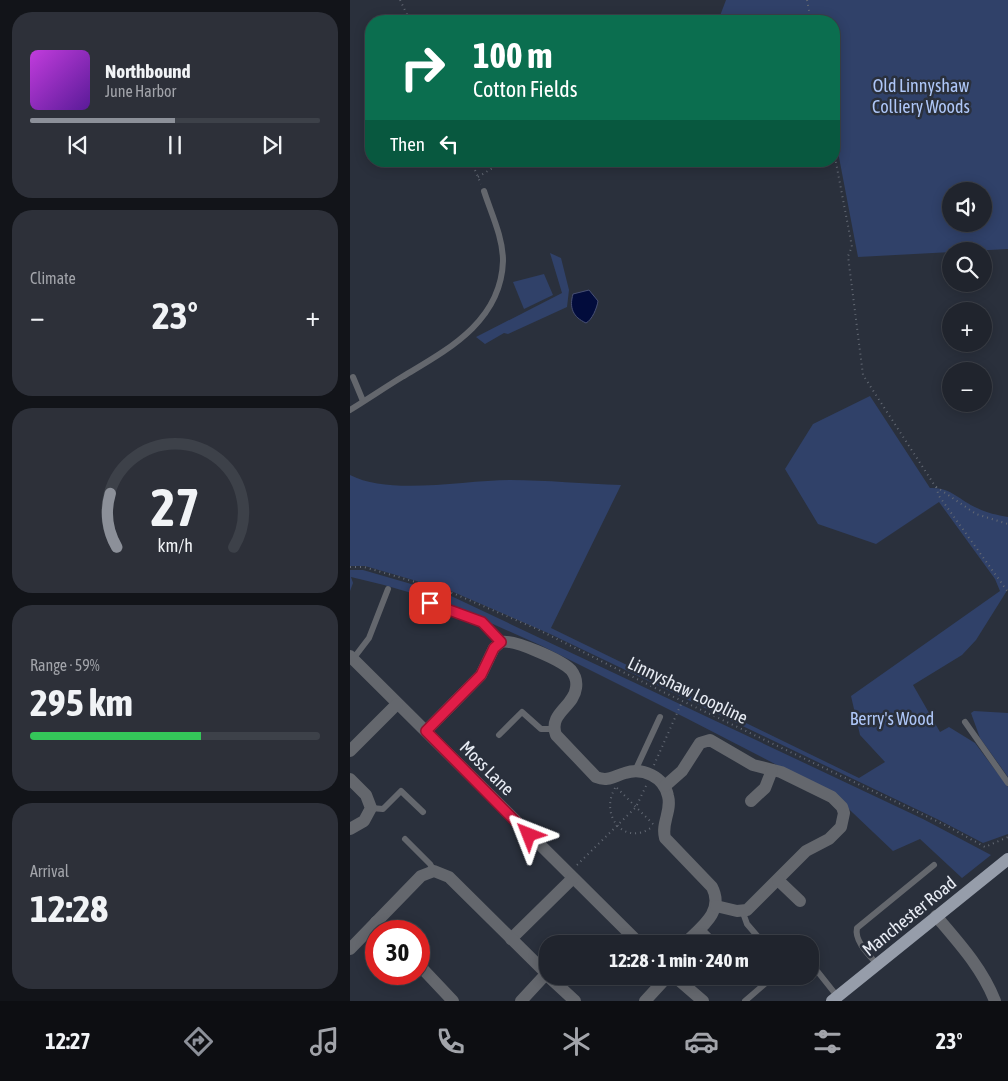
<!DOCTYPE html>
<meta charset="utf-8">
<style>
:root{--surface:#20242d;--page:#2d3039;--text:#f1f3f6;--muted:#a2a4aa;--line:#3d4149;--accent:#8c9099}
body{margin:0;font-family:"Asap Condensed",sans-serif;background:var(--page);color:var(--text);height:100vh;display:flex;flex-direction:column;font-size:19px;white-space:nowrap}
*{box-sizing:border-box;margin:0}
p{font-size:16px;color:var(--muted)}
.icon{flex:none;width:28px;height:28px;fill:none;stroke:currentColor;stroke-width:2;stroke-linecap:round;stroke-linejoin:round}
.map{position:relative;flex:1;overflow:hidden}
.details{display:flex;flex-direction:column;gap:12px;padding:12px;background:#121419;width:350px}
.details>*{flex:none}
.hud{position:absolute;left:15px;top:15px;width:475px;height:152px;border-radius:20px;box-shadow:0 2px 12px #0003,0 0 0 1px var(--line);background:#0b6e4f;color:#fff;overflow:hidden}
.tools{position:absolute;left:592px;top:182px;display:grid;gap:10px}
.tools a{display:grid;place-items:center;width:50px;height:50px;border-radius:50%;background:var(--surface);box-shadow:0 2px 12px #0003,0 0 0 1px var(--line);font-size:25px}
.speed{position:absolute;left:15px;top:920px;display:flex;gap:10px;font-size:25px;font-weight:700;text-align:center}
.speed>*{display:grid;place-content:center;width:65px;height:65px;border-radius:50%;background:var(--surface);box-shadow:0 2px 12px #0003,0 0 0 1px var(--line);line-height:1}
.speed .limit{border:8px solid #d22;background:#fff;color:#111}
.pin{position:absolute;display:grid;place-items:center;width:42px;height:42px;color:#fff;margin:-21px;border-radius:10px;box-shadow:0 2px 8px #0006}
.me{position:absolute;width:55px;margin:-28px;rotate:315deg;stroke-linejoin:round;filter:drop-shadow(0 0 4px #0008)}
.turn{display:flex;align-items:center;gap:18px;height:105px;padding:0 25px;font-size:22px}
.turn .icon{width:65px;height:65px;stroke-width:2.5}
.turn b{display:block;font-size:35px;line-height:42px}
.then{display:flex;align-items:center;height:48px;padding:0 25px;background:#0003;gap:10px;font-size:19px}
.big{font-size:38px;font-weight:700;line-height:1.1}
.details .widget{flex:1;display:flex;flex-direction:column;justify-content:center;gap:8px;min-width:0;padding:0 18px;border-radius:20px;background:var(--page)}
.details .dial{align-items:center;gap:0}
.dial svg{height:130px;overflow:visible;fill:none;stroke:var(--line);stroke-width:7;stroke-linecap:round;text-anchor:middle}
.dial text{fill:var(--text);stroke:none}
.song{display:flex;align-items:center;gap:15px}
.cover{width:60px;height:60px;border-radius:8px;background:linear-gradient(135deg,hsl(290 70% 55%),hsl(270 70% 35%))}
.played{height:5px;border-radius:2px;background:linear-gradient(90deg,var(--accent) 50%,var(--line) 50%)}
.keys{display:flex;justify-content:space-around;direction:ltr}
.heat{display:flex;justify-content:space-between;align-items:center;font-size:28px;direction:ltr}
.charge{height:8px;border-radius:4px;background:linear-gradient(90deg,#34c759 59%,var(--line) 0)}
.trip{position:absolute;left:189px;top:935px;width:280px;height:50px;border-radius:20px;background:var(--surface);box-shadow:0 2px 12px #0003,0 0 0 1px var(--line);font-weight:700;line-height:50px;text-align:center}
.dock{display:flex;height:80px;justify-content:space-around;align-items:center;background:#0d0e12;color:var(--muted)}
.dock .icon{width:35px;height:35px}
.dock .current{color:var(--accent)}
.dock b{font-size:22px;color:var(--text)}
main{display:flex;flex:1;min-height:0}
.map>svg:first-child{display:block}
</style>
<main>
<section class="details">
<div class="widget">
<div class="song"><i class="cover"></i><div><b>Northbound</b><p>June Harbor</p></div></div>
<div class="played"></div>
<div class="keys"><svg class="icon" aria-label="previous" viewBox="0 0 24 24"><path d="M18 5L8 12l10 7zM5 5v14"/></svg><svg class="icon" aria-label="pause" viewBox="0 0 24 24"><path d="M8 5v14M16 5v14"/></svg><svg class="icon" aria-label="next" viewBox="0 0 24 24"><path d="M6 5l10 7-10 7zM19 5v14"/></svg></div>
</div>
<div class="widget"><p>Climate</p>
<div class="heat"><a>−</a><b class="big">23°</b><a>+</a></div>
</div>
<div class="widget dial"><svg viewBox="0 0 100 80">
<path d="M14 69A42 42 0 1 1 86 69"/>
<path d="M14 69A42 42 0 0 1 10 36" stroke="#8c9099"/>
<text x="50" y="56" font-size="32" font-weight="700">27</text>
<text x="50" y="72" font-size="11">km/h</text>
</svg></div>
<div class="widget"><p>Range · 59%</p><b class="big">295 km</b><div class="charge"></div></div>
<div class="widget"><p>Arrival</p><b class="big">12:28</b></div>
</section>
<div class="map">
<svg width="658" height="1001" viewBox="0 0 658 1001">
<rect width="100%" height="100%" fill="#2a303c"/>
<g fill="#304169" fill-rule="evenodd">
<path d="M376 0H658V249L508 257 484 131V21H368ZM601 191H634V224H601Z"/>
<polygon points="200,253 211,258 219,290 217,307 158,334 154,333 135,344 126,337 212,293"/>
<polygon points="194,274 203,295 174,309 163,282"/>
<path d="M520 396 580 488C601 487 609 500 627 508 637 513 647 515 658 517V589L626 640 612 655 563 685 590 732 599 727 625 743 658 787V834L633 843 589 820 198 633 101 591 15 566H0V475C40 496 114 480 160 480 197 480 234 484 271 485L201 628 509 778 535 762 510 735 501 696 650 591 645 579 589 502 526 544 468 524 435 469 463 424Z"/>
<polygon points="0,570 13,570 99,595 573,819 641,855 612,878 570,839 543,851 483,794 336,718 192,646 96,603 34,585 1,577 3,583 0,591"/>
<polygon points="624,711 658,713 658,777 630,738 621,713"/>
</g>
<path fill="#020c3c" stroke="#474f73" d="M239 290 248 301C247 308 242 320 236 323 223 317 219 308 223 294Z"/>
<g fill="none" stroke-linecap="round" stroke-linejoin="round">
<g stroke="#636974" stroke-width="2" stroke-dasharray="1 4" stroke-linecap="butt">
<polyline points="50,0 60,21"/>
<polyline points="457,0 461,21"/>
<polyline points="484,152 502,247 498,256 513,375 585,486 626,514 658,524"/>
<polyline points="121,161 131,184"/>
<polyline points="128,177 154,161"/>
<polyline points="586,487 589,496 658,592"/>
<polyline points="0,567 14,567 100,592 187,629 309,690 597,826 635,847 658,837"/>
<polyline points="304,765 332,702"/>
<path d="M265 788C249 816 275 847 302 827"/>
<polyline points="267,788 304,825"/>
<polyline points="227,865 286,807 297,784"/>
</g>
<g stroke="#64676d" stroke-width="6">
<polyline points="3,377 13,401"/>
<path d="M0 410C18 399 34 388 52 377 97 350 151 322 153 261 153 237 141 213 134 191"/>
<polyline points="80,603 132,622 151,642"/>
<polyline points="3,659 19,638 38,589"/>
<polyline points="615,722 658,783"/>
<polyline points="149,735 172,712 191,729 204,729"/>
<polyline points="285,771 310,717"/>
<polyline points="21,808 33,809 51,791 73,812"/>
<polyline points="55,839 80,864 84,871"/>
<polyline points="392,910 397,924 409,938 407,944"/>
<polyline points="350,927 367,944"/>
<polyline points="460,962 487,996"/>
<path d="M527 964C519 955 504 941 507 928L584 865"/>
<polyline points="395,1001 424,976"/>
</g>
<g stroke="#64676d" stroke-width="12">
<polyline points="0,656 290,944"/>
<path d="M76 731 131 675 144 648 151 642C164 639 211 660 221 670 225 675 227 682 226 688 224 707 198 713 206 735L246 777C258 782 264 776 275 773 293 767 314 777 318 796 322 811 311 823 315 838L362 887C375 912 350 928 334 944"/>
<polyline points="0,751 47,704"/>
<polyline points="0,779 16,795 21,808 14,821 0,829"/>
<polyline points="315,786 332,771 350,743 360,740 403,765 431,772 482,797 492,807 494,813 491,827 479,839 456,851 397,910 387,911 366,906"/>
<polyline points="401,801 415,788 422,770"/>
<polyline points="428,880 450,901"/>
<path d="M586 916C609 943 632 968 645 1001"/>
<polyline points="26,922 36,931"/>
<polyline points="161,939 223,878"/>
<polyline points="0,949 71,876 84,871 99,877 198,975"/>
<polyline points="69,965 103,1001"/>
<polyline points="198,976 225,1001"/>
<polyline points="324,976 353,1001"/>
<polyline points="171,1001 196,974"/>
<polyline points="295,1001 318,976"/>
</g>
<polyline stroke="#969daa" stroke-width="12" points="482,1001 658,859"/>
</g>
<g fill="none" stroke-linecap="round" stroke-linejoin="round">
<defs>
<polyline id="route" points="80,603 132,622 151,642 144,648 131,675 76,731 179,835"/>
</defs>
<use href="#route" stroke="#92132f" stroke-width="12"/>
<use href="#route" stroke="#e11d48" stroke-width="9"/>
</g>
<g text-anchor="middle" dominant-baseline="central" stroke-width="5" stroke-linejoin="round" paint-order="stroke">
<g font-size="18" fill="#aec6f7" stroke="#2a303c">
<text x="571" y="85">Old Linnyshaw<tspan x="571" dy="21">Colliery Woods</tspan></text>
<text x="542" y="718">Berry's Wood</text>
</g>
<g font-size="18" fill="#e8ecf4" stroke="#2a303c">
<text transform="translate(338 690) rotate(26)">Linnyshaw Loopline</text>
<text transform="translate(137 768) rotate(45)">Moss Lane</text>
<text transform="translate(559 916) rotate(-39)">Manchester Road</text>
</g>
</g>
</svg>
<div class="tools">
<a><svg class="icon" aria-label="sound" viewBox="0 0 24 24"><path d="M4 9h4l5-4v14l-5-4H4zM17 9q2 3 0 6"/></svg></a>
<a><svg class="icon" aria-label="search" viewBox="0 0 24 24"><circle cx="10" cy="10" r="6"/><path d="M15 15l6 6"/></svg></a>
<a>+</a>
<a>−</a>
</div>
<div class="speed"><div class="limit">30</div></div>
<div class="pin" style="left:80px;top:603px;background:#d93025"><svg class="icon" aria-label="arrive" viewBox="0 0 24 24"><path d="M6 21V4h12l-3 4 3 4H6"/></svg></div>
<svg class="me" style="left:179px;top:835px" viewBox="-20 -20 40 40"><path d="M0-17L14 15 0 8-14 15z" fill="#e11d48" stroke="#fff" stroke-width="4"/></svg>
<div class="trip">12:28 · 1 min · 240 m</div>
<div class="hud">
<div class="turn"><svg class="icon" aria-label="right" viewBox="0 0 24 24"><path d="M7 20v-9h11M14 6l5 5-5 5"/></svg><div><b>100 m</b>Cotton Fields</div></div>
<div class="then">Then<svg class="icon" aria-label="left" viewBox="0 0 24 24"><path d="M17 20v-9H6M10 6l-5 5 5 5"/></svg></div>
</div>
</div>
</main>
<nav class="dock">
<b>12:27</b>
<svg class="icon current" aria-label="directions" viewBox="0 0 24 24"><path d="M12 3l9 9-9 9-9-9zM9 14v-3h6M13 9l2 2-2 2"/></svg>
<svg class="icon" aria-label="music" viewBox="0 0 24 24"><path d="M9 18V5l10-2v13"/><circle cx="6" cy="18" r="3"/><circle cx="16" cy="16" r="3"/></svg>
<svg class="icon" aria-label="phone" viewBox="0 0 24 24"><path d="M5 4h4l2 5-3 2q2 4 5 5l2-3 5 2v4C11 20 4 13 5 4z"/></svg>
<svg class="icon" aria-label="climate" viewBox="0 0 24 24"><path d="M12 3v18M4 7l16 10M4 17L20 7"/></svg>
<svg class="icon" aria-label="car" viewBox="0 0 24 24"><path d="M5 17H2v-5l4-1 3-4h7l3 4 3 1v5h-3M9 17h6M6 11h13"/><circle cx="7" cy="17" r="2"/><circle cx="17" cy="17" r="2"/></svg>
<svg class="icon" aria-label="filters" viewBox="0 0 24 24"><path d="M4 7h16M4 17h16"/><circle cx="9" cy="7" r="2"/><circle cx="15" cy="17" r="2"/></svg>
<b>23°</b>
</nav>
